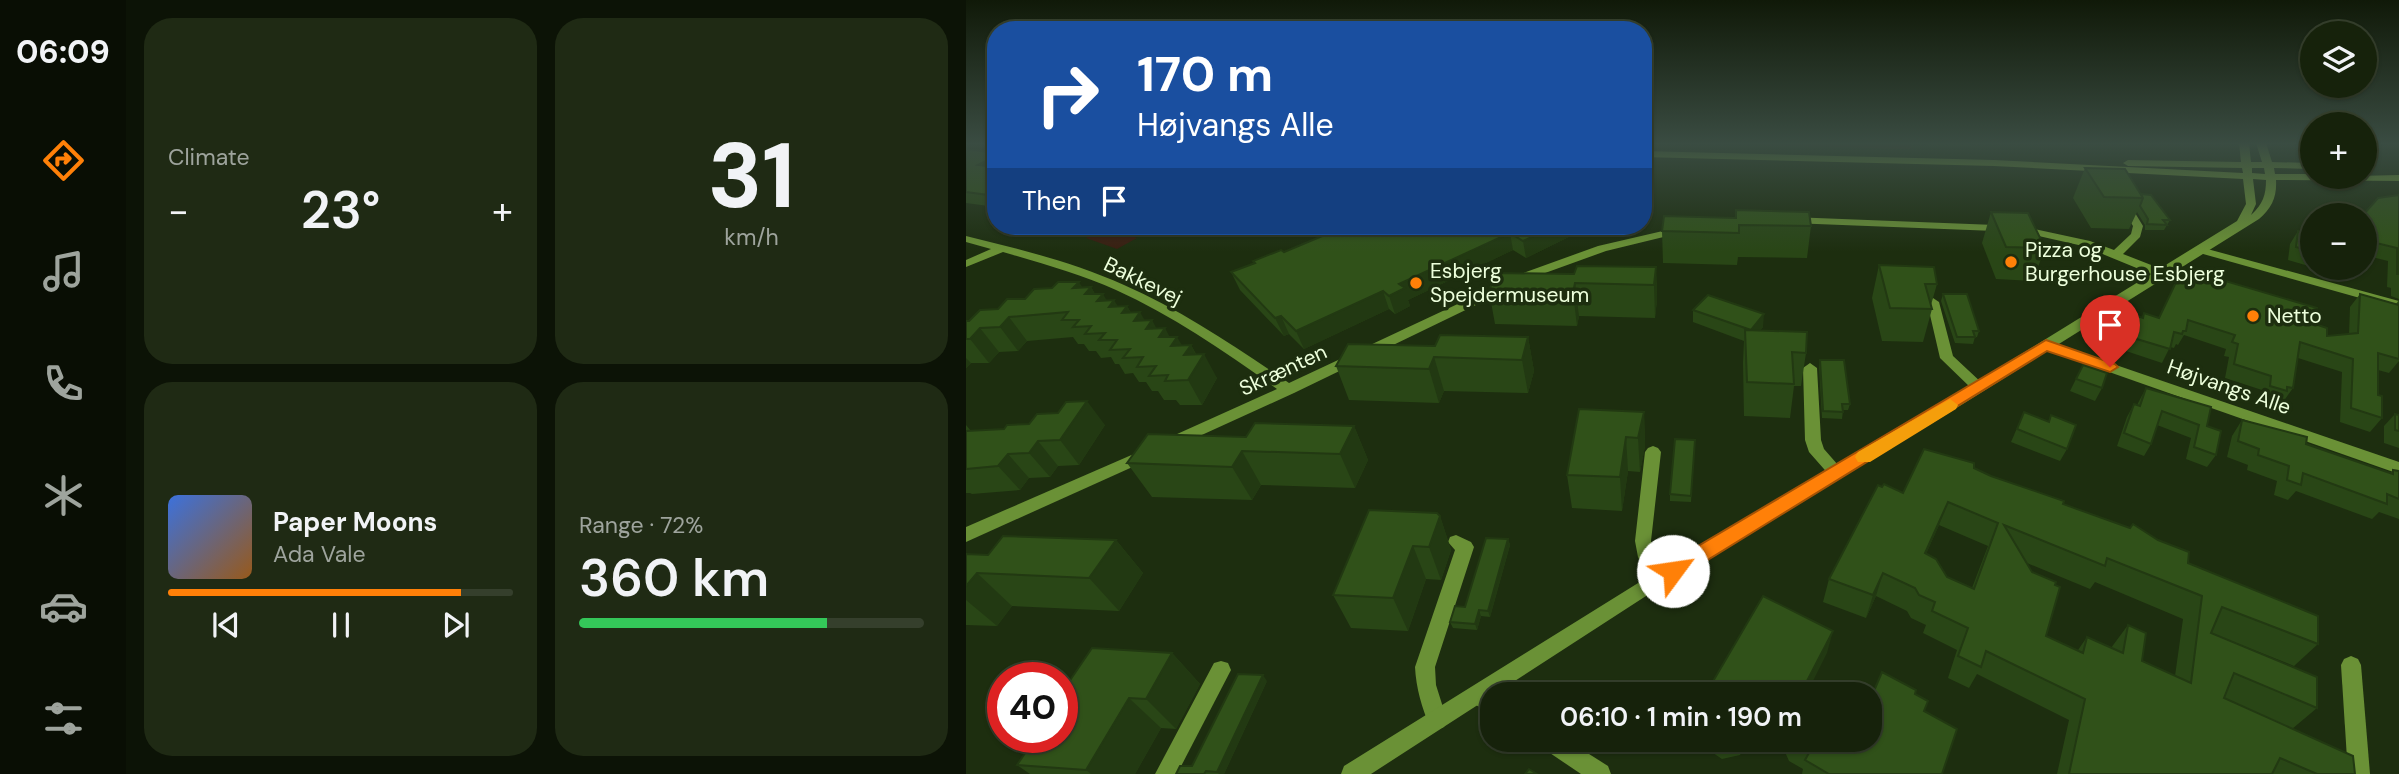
<!DOCTYPE html>
<meta charset="utf-8">
<style>
:root{--surface:#16220b;--page:#1f2a14;--text:#f1f3f6;--muted:#9ea49d;--line:#353f2c;--accent:#ff8008}
body{margin:0;font-family:"DM Sans",sans-serif;background:var(--page);color:var(--text);height:100vh;display:flex;flex-direction:column;font-size:26px;white-space:nowrap}
*{box-sizing:border-box;margin:0}
p{font-size:23px;color:var(--muted)}
.icon{flex:none;width:38px;height:38px;fill:none;stroke:currentColor;stroke-width:2;stroke-linecap:round;stroke-linejoin:round}
.map{position:relative;flex:1;overflow:hidden}
.sheet{display:flex;flex-direction:column;gap:18px;padding:18px;background:#0c1306;width:840px}
.sheet>*{flex:none}
.top-card{position:absolute;left:21px;top:21px;width:665px;height:214px;border-radius:28px;box-shadow:0 2px 5px #0004,0 0 0 2px var(--line);background:#1a4fa0;color:#fff;overflow:hidden}
.tools{position:absolute;left:1334px;top:21px;display:grid;gap:14px}
.tools a{display:grid;place-items:center;width:77px;height:77px;border-radius:50%;background:var(--surface);box-shadow:0 2px 5px #0004,0 0 0 2px var(--line);font-size:35px}
.speed{position:absolute;left:21px;top:662px;display:flex;gap:14px;font-size:35px;font-weight:700;text-align:center}
.speed>*{display:grid;place-content:center;width:91px;height:91px;border-radius:50%;background:var(--surface);box-shadow:0 2px 5px #0004,0 0 0 2px var(--line);line-height:1}
.speed .limit{border:10px solid #d22;background:#fff;color:#111}
.pin{position:absolute;display:grid;place-items:center;width:60px;height:60px;color:#fff;margin:-72px -30px;border-radius:50% 50% 50% 0;rotate:-45deg;box-shadow:0 0 7px #0007}
.pin .icon{rotate:45deg}
.me{position:absolute;width:77px;margin:-38px;rotate:59deg;stroke-linejoin:round;filter:drop-shadow(0 0 5px #0008)}
.turn{display:flex;align-items:center;gap:24px;height:147px;padding:0 35px;font-size:32px}
.turn .icon{width:91px;height:91px;stroke-width:2.5}
.turn b{display:block;font-size:49px;line-height:60px}
.then{display:flex;align-items:center;height:66px;padding:0 35px;background:#0003;gap:14px;font-size:26px}
.big{font-size:52px;font-weight:600;line-height:1.1}
.sheet .tile{flex:1;display:flex;flex-direction:column;justify-content:center;gap:10px;min-width:0;padding:0 24px;border-radius:28px;background:var(--page)}
.sheet .dial{align-items:center;gap:0}
.dial b{font-size:91px;line-height:1}
.song{display:flex;align-items:center;gap:21px}
.cover{width:84px;height:84px;border-radius:10px;background:linear-gradient(135deg,hsl(220 70% 55%),hsl(30 70% 35%))}
.played{height:7px;border-radius:4px;background:linear-gradient(90deg,var(--accent) 85%,var(--line) 85%)}
.keys{display:flex;justify-content:space-around;direction:ltr}
.heat{display:flex;justify-content:space-between;align-items:center;font-size:38px;direction:ltr}
.charge{height:10px;border-radius:5px;background:linear-gradient(90deg,#34c759 72%,var(--line) 0)}
.sheet .tiles{flex:1;display:grid;gap:18px;grid-template-columns:repeat(2,1fr)}
.trip{position:absolute;left:514px;top:682px;width:402px;height:70px;border-radius:28px;background:var(--surface);box-shadow:0 2px 5px #0004,0 0 0 2px var(--line);font-weight:600;line-height:70px;text-align:center}
main{display:flex;flex:1;min-height:0}
.dock{display:flex;flex-direction:column;width:126px;justify-content:space-around;align-items:center;background:#090e04;color:var(--muted)}
.dock .icon{width:49px;height:49px}
.dock .active{color:var(--accent)}
.dock b{font-size:32px;color:var(--text)}
.map>svg:first-child{display:block}
</style>
<main>
<nav class="dock">
<b>06:09</b>
<svg class="icon active" aria-label="directions" viewBox="0 0 24 24"><path d="M12 3l9 9-9 9-9-9zM9 14v-3h6M13 9l2 2-2 2"/></svg>
<svg class="icon" aria-label="music" viewBox="0 0 24 24"><path d="M9 18V5l10-2v13"/><circle cx="6" cy="18" r="3"/><circle cx="16" cy="16" r="3"/></svg>
<svg class="icon" aria-label="phone" viewBox="0 0 24 24"><path d="M5 4h4l2 5-3 2q2 4 5 5l2-3 5 2v4C11 20 4 13 5 4z"/></svg>
<svg class="icon" aria-label="climate" viewBox="0 0 24 24"><path d="M12 3v18M4 7l16 10M4 17L20 7"/></svg>
<svg class="icon" aria-label="car" viewBox="0 0 24 24"><path d="M5 17H2v-5l4-1 3-4h7l3 4 3 1v5h-3M9 17h6M6 11h13"/><circle cx="7" cy="17" r="2"/><circle cx="17" cy="17" r="2"/></svg>
<svg class="icon" aria-label="filters" viewBox="0 0 24 24"><path d="M4 7h16M4 17h16"/><circle cx="9" cy="7" r="2"/><circle cx="15" cy="17" r="2"/></svg>
</nav>
<section class="sheet">
<div class="tiles">
<div class="tile"><p>Climate</p>
<div class="heat"><a>−</a><b class="big">23°</b><a>+</a></div>
</div>
<div class="tile dial"><b>31</b><p>km/h</p></div>
<div class="tile">
<div class="song"><i class="cover"></i><div><b>Paper Moons</b><p>Ada Vale</p></div></div>
<div class="played"></div>
<div class="keys"><svg class="icon" aria-label="previous" viewBox="0 0 24 24"><path d="M18 5L8 12l10 7zM5 5v14"/></svg><svg class="icon" aria-label="pause" viewBox="0 0 24 24"><path d="M8 5v14M16 5v14"/></svg><svg class="icon" aria-label="next" viewBox="0 0 24 24"><path d="M6 5l10 7-10 7zM19 5v14"/></svg></div>
</div>
<div class="tile"><p>Range · 72%</p><b class="big">360 km</b><div class="charge"></div></div>
</div>
</section>
<div class="map">
<svg width="1433" height="774" viewBox="0 0 1433 774">
<rect width="100%" height="100%" fill="#1d2e0f"/>
<g fill="#391f11">
<polygon points="721,143 944,143 946,149"/>
<polygon points="140,227 171,238 151,249 120,238"/>
</g>
<g fill="none" stroke-linecap="round" stroke-linejoin="round">
<g fill="#6a9136" fill-rule="evenodd">
<polygon points="1159,202 1163,203 1177,226 1174,237 1157,254 1198,270 1198,276 1190,276 1117,246 1055,232 825,223 820,220 825,217 1055,226 1124,241 1148,250 1165,234 1167,226 1154,205"/>
<path d="M714 227 718 228V232L640 251 568 277 328 393 205 449 200 447 197 443 200 439 311 389C260 352 207 316 150 290 114 274 75 263 37 252L0 267V260L25 249 0 242V236C53 249 107 262 158 285 217 311 270 347 323 383L560 272 632 246Z"/>
<polygon points="1234,247 1433,301 1433,309 1230,252 1230,248"/>
<polygon points="967,298 973,302 987,356 1017,384 1019,387 1017,390 1007,390 974,358 961,302"/>
<polygon points="1080,341 1433,462 1433,474 1075,348 1073,345 1075,342"/>
<polygon points="844,363 851,368 855,440 858,449 879,473 877,477 865,477 843,452 839,440 837,368"/>
<polygon points="687,446 692,448 695,452 685,541 700,580 697,585 691,588 685,585 672,557 669,541 679,452 682,448"/>
<polygon points="177,450 182,452 185,456 182,460 0,542 0,527"/>
<path d="M490 535 505 542 508 547 469 667 470 685 481 720 478 727 471 730 464 727C456 708 450 688 449 667L489 550 482 542 484 537Z"/>
<polygon points="1385,656 1392,659 1395,665 1404,774 1382,774 1375,665 1378,659"/>
<polygon points="255,661 262,663 265,670 211,774 189,774 248,663"/>
<polygon points="512,685 529,695 527,695 527,715 505,702 502,695 505,688"/>
<polygon points="572,740 601,740 642,766 645,774 615,774 575,747"/>
</g>
<path fill="#6a9136" fill-rule="evenodd" d="M1273 143H1283L1285 162H1296L1290 143H1300L1306 162 1346 163V169L1308 168 1309 174H1346V177L1433 175V181L1310 180C1311 197 1306 208 1293 219L968 422 697 585 405 774H375L378 766 685 575 958 414 1271 221 1280 204 1277 179 1028 166 677 157V151L1028 160 1277 173 1276 168 1162 166 1157 163 1162 160 1275 162ZM1286 168H1298L1299 174 1286 173ZM1287 179 1300 180C1300 195 1297 204 1285 215L1290 204Z"/>
</g>
<g fill="#294616" fill-rule="evenodd">
<polygon points="958,143 1006,143 1005,146 959,145"/>
<polygon points="0,149 30,153 30,207 0,203"/>
<polygon points="1119,168 1175,194 1204,220 1198,230 1179,230 1179,225 1171,212 1163,229 1125,228 1107,198"/>
<polygon points="1433,195 1433,299 1425,296 1425,288 1421,287 1422,261 1398,255 1398,215"/>
<polygon points="1025,212 1079,248 1067,281 1030,279 1016,243"/>
<polygon points="698,216 845,226 841,258 772,257 771,265 697,263 696,231"/>
<polygon points="1344,216 1346,216 1346,267 1322,260 1324,244 1332,231 1335,232 1336,228"/>
<polygon points="380,226 649,226 629,235 619,229 560,258 547,250 442,300 444,306 429,314 423,309 338,349 323,334 318,336 274,290 265,272 288,263 287,261 318,252"/>
<polygon points="913,265 971,284 965,305 966,309 957,342 916,341 906,298"/>
<polygon points="690,267 691,300 689,318 613,316 611,326 529,324 523,291 608,274"/>
<polygon points="1350,268 1378,268 1374,274"/>
<polygon points="1233,270 1246,277 1349,324 1361,336 1383,334 1384,307 1394,294 1430,304 1433,300 1433,361 1423,373 1412,370 1412,395 1416,418 1404,432 1374,422 1376,372 1332,358 1327,388 1317,402 1314,401 1311,405 1295,400 1296,390 1259,378 1263,357 1258,356 1260,349 1218,335 1212,345 1210,344 1208,348 1204,347 1196,363 1157,350 1158,347 1147,342 1159,312 1176,317 1178,313 1193,318 1212,278 1224,281 1229,272 1231,273"/>
<polygon points="125,287 129,294 152,307 161,306 165,313 179,321 216,346 225,345 230,354 251,378 236,405 214,405 210,400 198,400 192,391 186,391 180,382 173,382 167,373 159,374 153,364 149,364 145,357 135,358 130,351 123,351 118,344 112,344 107,337 61,341 52,351 33,352 23,363 5,363 0,368 0,321 3,321 59,299 117,288"/>
<polygon points="977,294 1013,331 1011,337 1009,337 1007,344 989,343 975,301"/>
<polygon points="727,310 797,327 794,330 840,353 835,386 828,386 824,418 778,416 777,363 778,341 727,322"/>
<polygon points="562,337 568,371 562,393 478,391 473,403 383,400 370,366 469,346"/>
<polygon points="854,360 884,404 882,410 877,410 876,419 856,418 853,366"/>
<polygon points="1117,365 1136,388 1129,401 1104,391"/>
<polygon points="1180,388 1241,426 1250,455 1241,467 1220,459 1225,438 1191,425 1185,444 1178,456 1151,446 1161,417 1168,404 1171,405"/>
<polygon points="678,412 679,446 674,472 662,471 656,511 606,508 601,475"/>
<polygon points="1058,412 1101,449 1094,461 1045,442"/>
<polygon points="1429,414 1433,415 1433,448 1418,443 1418,426"/>
<polygon points="1276,420 1424,473 1427,470 1433,471 1433,519 1413,512 1406,519 1330,491 1322,500 1308,495 1311,481 1281,470 1282,465 1261,457 1266,436"/>
<polygon points="0,425 5,431 139,425 113,465 92,466 84,477 63,478 54,490 6,494 4,493 0,493"/>
<polygon points="388,426 402,460 389,488 295,485 286,500 186,497 161,463 280,437"/>
<polygon points="729,440 725,502 704,501 704,494"/>
<path d="M1008 468 1025 476 1097 504 1222 563 1352 644 1328 666 1260 639 1351 708 1326 729 1389 774H1091L1103 720 1011 674 1003 688 982 678 991 650 957 633 960 625 945 618 941 611 910 596 900 618 857 602 863 579 937 493ZM973 525 1022 546 1006 588 981 577 960 554ZM1061 563 1124 589 1129 582 1217 619 1209 676 1176 661 1162 625 1145 648 1121 637 1112 650 1080 636Z"/>
<polygon points="474,516 485,550 475,580 460,579 442,631 385,628 367,595"/>
<polygon points="542,539 544,545 524,617 515,616 511,630 487,628 484,622 499,607"/>
<polygon points="150,540 177,573 153,611 46,606 31,626 0,625 0,554 22,555"/>
<polygon points="206,653 234,684 210,729 195,728 169,774 64,774 51,765 97,695 96,694"/>
<polygon points="301,681 258,774 210,774 226,766"/>
<polygon points="949,694 958,711 976,774 836,774 837,769 823,761 819,752 800,740 905,740"/>
<polygon points="728,740 782,740 774,755 756,759"/>
</g>
<g fill="#223912">
<polygon points="30,156 30,171 12,165"/>
<polygon points="589,226 619,226 619,229 560,258 557,241"/>
<polygon points="628,226 649,226 629,235"/>
<polygon points="544,233 547,250 442,300 444,306 429,314 423,296 433,284"/>
<polygon points="690,267 691,300 689,318 688,285"/>
<polygon points="113,282 120,293 125,287 132,299 137,294 144,306 148,300 156,313 161,306 169,319 174,312 182,326 186,320 194,335 199,328 207,343 211,337 220,352 225,345 233,361 238,354 251,378 236,405 222,380 107,288"/>
<polygon points="609,283 613,316 611,326 607,293"/>
<polygon points="417,291 423,309 338,349 330,331"/>
<polygon points="798,314 797,327 784,343 785,330"/>
<polygon points="315,316 323,334 318,336 309,318"/>
<polygon points="43,317 61,341 52,351 34,327"/>
<polygon points="14,328 33,352 23,363 4,339"/>
<polygon points="562,337 568,371 562,393 556,360"/>
<polygon points="468,357 478,391 473,403 463,369"/>
<polygon points="0,358 5,363 0,368"/>
<polygon points="121,401 139,425 113,465 94,440"/>
<polygon points="678,412 679,446 674,472 672,438"/>
<polygon points="388,426 402,460 389,488 374,454"/>
<polygon points="660,437 662,471 656,511 654,477"/>
<polygon points="72,441 92,466 84,477 63,453"/>
<polygon points="276,451 295,485 286,500 266,467"/>
<polygon points="42,454 63,478 54,490 32,466"/>
<polygon points="982,502 973,525 950,576 959,553"/>
<polygon points="474,516 485,550 475,580 463,547"/>
<polygon points="542,539 544,545 524,617 522,611"/>
<polygon points="150,540 177,573 153,611 123,578"/>
<polygon points="447,546 460,579 442,631 427,598"/>
<polygon points="11,573 46,606 31,626 0,600 0,586"/>
<polygon points="917,573 910,596 900,618 907,595"/>
<polygon points="513,610 515,616 511,630 509,624"/>
<polygon points="867,631 861,653 840,695 840,683"/>
<polygon points="206,653 234,684 210,729 180,699"/>
<polygon points="297,675 301,681 258,774 253,774 251,772"/>
<polygon points="163,698 195,728 169,774 125,774 120,770"/>
<polygon points="776,740 782,740 774,755"/>
</g>
<g fill="#305119" stroke="#223912" stroke-width="2" fill-rule="evenodd">
<polygon points="0,149 30,153 30,156 12,165 30,167 30,196 0,192"/>
<polygon points="1119,168 1159,169 1177,198 1138,197"/>
<polygon points="1175,194 1185,195 1204,220 1197,220 1201,225 1181,224 1182,219 1174,206 1177,198"/>
<polygon points="1433,195 1433,274 1431,274 1431,248 1398,240 1398,215 1397,215 1412,198"/>
<polygon points="770,210 843,212 845,226 773,225 773,233 696,231 698,216 770,218"/>
<polygon points="1025,212 1062,213 1079,248 1040,247"/>
<polygon points="1344,216 1346,216 1346,251 1330,247 1332,231 1341,234"/>
<polygon points="380,226 589,226 557,241 544,233 433,284 439,288 423,296 417,291 330,331 315,316 309,318 265,272 289,263 287,261 315,250 318,252"/>
<polygon points="913,265 968,267 971,284 959,284 966,309 924,308"/>
<polygon points="611,266 690,267 688,285 609,283 607,293 523,291 530,273 608,274"/>
<polygon points="1233,270 1247,273 1246,277 1351,308 1349,324 1361,328 1361,336 1392,333 1394,294 1433,305 1433,359 1412,353 1412,395 1416,396 1416,418 1385,408 1387,359 1334,342 1327,388 1321,387 1321,391 1304,386 1305,376 1268,364 1272,344 1266,342 1269,335 1222,320 1220,331 1217,331 1216,334 1208,332 1204,349 1164,337 1165,333 1154,328 1159,312 1177,318 1178,313 1193,318 1212,278 1226,282 1229,272 1232,273"/>
<polygon points="92,282 113,282 107,288 125,287 119,294 137,294 131,301 148,300 143,307 161,306 156,313 174,312 168,321 186,320 180,329 199,328 193,337 211,337 205,346 225,345 218,355 238,354 222,380 199,381 202,375 183,376 190,366 171,367 177,357 157,358 164,349 144,350 151,340 133,340 139,333 119,334 125,326 107,327 113,320 96,320 102,312 43,317 34,327 14,328 4,339 0,339 0,321 3,321 14,310 32,309 41,299 59,299 68,289 86,288"/>
<polygon points="977,294 1001,294 1013,331 1007,331 1009,337 991,337"/>
<polygon points="742,295 798,314 785,330 727,310"/>
<polygon points="779,330 841,332 840,353 826,352 828,384 781,382"/>
<polygon points="474,335 562,337 556,360 468,357 463,369 370,366 382,344 469,346"/>
<polygon points="854,360 878,360 884,404 876,404 877,412 857,411"/>
<polygon points="1117,365 1141,373 1136,388 1110,379"/>
<polygon points="1180,388 1245,407 1241,426 1255,431 1250,455 1228,447 1233,425 1196,411 1185,444 1158,433 1168,404 1174,406"/>
<polygon points="121,401 94,440 72,441 63,453 42,454 32,466 0,469 0,431 38,429 41,425 63,424 71,414 92,413 100,402"/>
<polygon points="613,409 678,412 672,438 660,437 654,477 601,475"/>
<polygon points="1058,412 1083,422 1085,415 1110,425 1101,449 1051,429"/>
<polygon points="1429,414 1433,415 1433,431 1429,430"/>
<polygon points="1276,420 1341,437 1340,444 1427,474 1427,470 1433,471 1433,499 1421,494 1421,504 1337,473 1335,485 1321,480 1323,466 1292,455 1293,449 1272,441"/>
<polygon points="289,423 388,426 374,454 276,451 266,467 161,463 182,434 280,437"/>
<polygon points="709,439 729,440 725,496 704,494"/>
<path d="M958 449 1008 463V468L1025 476 1098 501 1097 504 1164 528 1167 524 1192 540 1223 552 1222 563 1352 616V644L1256 607 1245 633 1351 677V708L1268 673 1258 698 1387 756 1389 774H1351L1314 758 1306 774H1103L1119 699 1020 651 1015 667 992 656 1002 628 966 611 969 602 953 595 949 588 917 573 907 595 863 579 912 485 916 487 918 484 937 493ZM982 502 1032 523 1008 589 981 577 970 559 959 553ZM1038 525 1139 566 1141 558 1236 596 1225 683 1176 661 1180 633 1162 625 1157 653 1121 637 1117 653 1080 636 1094 587 1089 585 1090 582 1066 572Z"/>
<polygon points="403,510 471,513 474,516 463,547 447,546 427,598 367,595"/>
<polygon points="37,536 150,540 123,578 11,573 0,586 0,554 22,555"/>
<polygon points="520,538 542,539 522,611 513,610 509,624 484,622 489,606 499,607"/>
<polygon points="797,596 867,631 840,683 851,690 853,695 739,695"/>
<polygon points="126,648 206,653 180,699 163,698 120,770 51,765 70,737 96,737 96,696 98,693 96,692"/>
<polygon points="916,672 950,690 949,694 962,701 958,711 991,729 976,774 863,774 839,760 844,751 827,741 905,740 905,698"/>
<polygon points="272,674 297,675 251,772 240,771 238,774 210,774 214,766 226,766"/>
<polygon points="563,769 571,774 559,774"/>
</g>
<linearGradient id="sky" x2="0" y2="1"><stop stop-color="#101908"/><stop offset="0.57" stop-color="#3a4c42"/><stop offset="1" stop-color="#3a4c42" stop-opacity="0"/></linearGradient>
<rect width="1433" height="252" fill="url(#sky)"/>
<polygon fill="#ff8008" stroke="#a65305" stroke-width="2" points="1080,340 1149,364 1152,367 1144,372 1081,351 714,577 707,579 700,577 697,571 700,565"/>
<polygon fill="#f59e0b" points="984,399 992,405 990,409 904,462 892,462 889,457 892,452"/>
<g fill="#ff8008" stroke="#1d2e0f" stroke-width="2.5">
<circle cx="1045" cy="262" r="7"/>
<circle cx="450" cy="283" r="7"/>
<circle cx="1287" cy="316" r="7"/>
</g>
<g text-anchor="middle" dominant-baseline="central" stroke-width="7" stroke-linejoin="round" paint-order="stroke">
<g font-size="21" fill="#edffdc" stroke="#1d2e0f" text-anchor="start">
<text x="1059" y="250">Pizza og<tspan x="1059" dy="24">Burgerhouse Esbjerg</tspan></text>
<text x="464" y="271">Esbjerg<tspan x="464" dy="24">Spejdermuseum</tspan></text>
<text x="1301" y="316">Netto</text>
</g>
<g font-size="21" fill="#edffdc" stroke="#1d2e0f">
<text transform="translate(177 281) rotate(26)">Bakkevej</text>
<text transform="translate(317 370) rotate(-25)">Skrænten</text>
<text transform="translate(1263 387) rotate(19)">Højvangs Alle</text>
</g>
</g>
</svg>
<div class="tools">
<a><svg class="icon" aria-label="layers" viewBox="0 0 24 24"><path d="M12 4l9 5-9 5-9-5zM3 14l9 5 9-5"/></svg></a>
<a>+</a>
<a>−</a>
</div>
<div class="speed"><div class="limit">40</div></div>
<div class="pin" style="left:1144px;top:367px;background:#d93025"><svg class="icon" aria-label="arrive" viewBox="0 0 24 24"><path d="M6 21V4h12l-3 4 3 4H6"/></svg></div>
<svg class="me" style="left:707px;top:571px" viewBox="-20 -20 40 40"><circle r="19" fill="#fff"/><path d="M0-13L10 11 0 6-10 11z" fill="#ff8008"/></svg>
<div class="trip">06:10 · 1 min · 190 m</div>
<div class="top-card">
<div class="turn"><svg class="icon" aria-label="right" viewBox="0 0 24 24"><path d="M7 20v-9h11M14 6l5 5-5 5"/></svg><div><b>170 m</b>Højvangs Alle</div></div>
<div class="then">Then<svg class="icon" aria-label="arrive" viewBox="0 0 24 24"><path d="M6 21V4h12l-3 4 3 4H6"/></svg></div>
</div>
</div>
</main>
